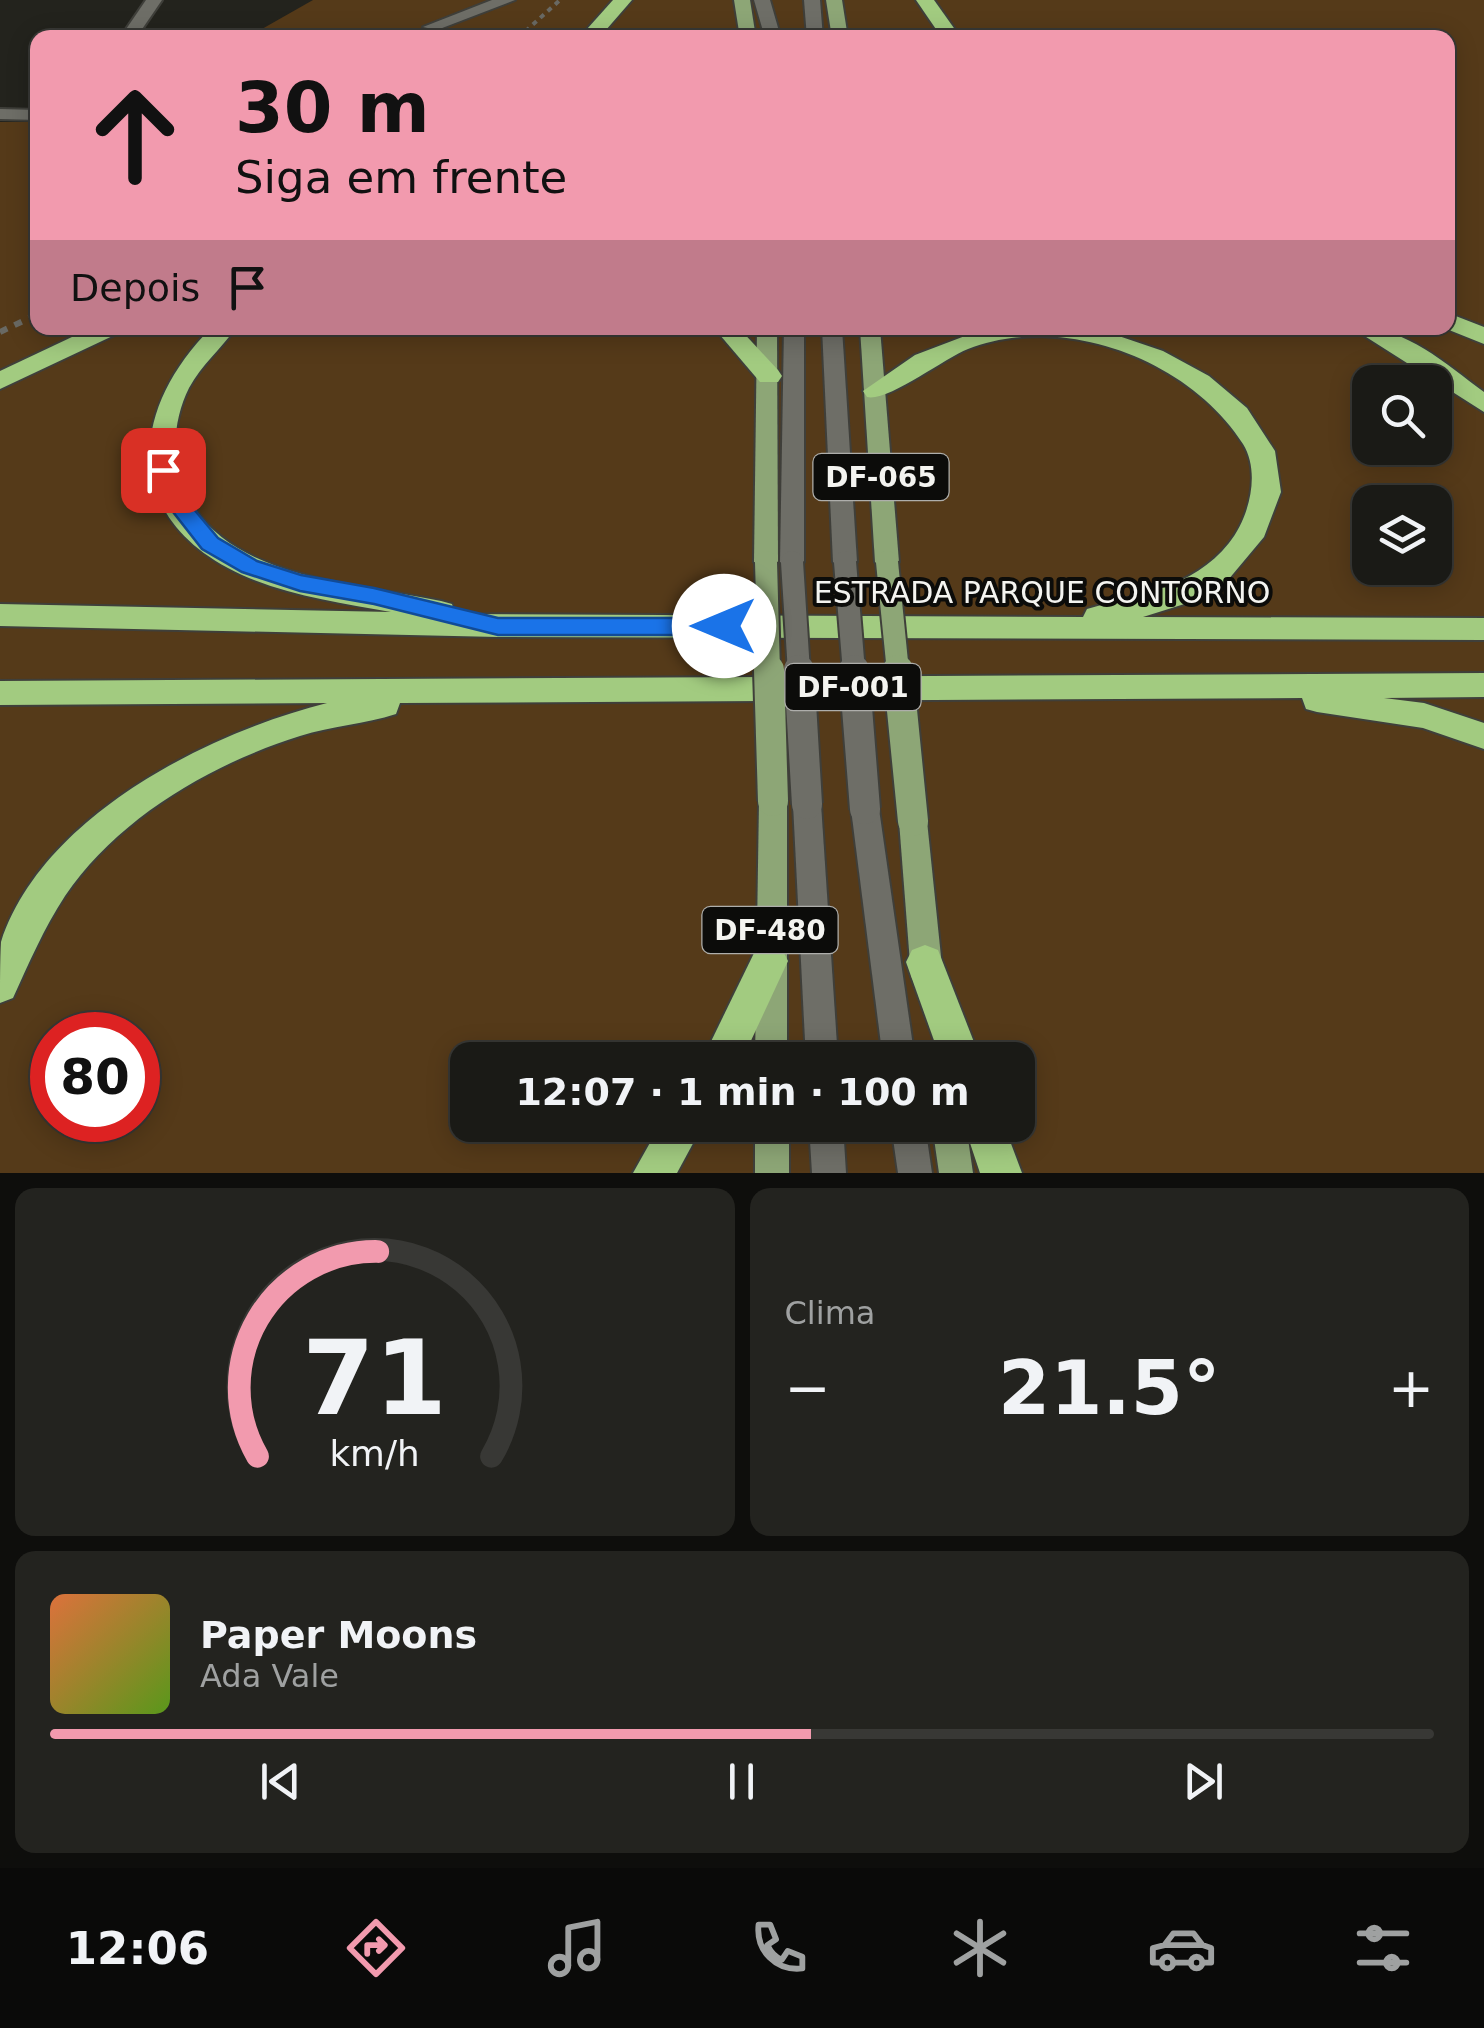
<!DOCTYPE html>
<html lang="pt">
<meta charset="utf-8">
<style>
:root{--surface:#1a1a16;--page:#23231f;--text:#f1f3f6;--muted:#9fa1a1;--line:#383835;--accent:#f29aae}
body{margin:0;font-family:"DejaVu Sans",sans-serif;background:var(--page);color:var(--text);height:100vh;display:flex;flex-direction:column;font-size:38px;white-space:nowrap}
*{box-sizing:border-box;margin:0}
p{font-size:32px;color:var(--muted)}
.icon{flex:none;width:55px;height:55px;fill:none;stroke:currentColor;stroke-width:2;stroke-linecap:round;stroke-linejoin:round}
.map{position:relative;height:1173px;overflow:hidden}
.panel{display:flex;flex-direction:column;gap:15px;padding:15px;background:#0e0e0c;flex:1}
.panel>*{flex:none}
.banner{position:absolute;left:30px;top:30px;width:1425px;height:305px;border-radius:20px;box-shadow:0 5px 25px #0003,0 0 0 2px var(--line);background:#f29aae;color:#111;overflow:hidden}
.fabs{position:absolute;left:1352px;top:365px;display:grid;gap:20px}
.fabs a{display:grid;place-items:center;width:100px;height:100px;border-radius:20px;background:var(--surface);box-shadow:0 5px 25px #0003,0 0 0 2px var(--line);font-size:50px}
.speed{position:absolute;left:30px;top:1012px;display:flex;gap:20px;font-size:50px;font-weight:700;text-align:center}
.speed>*{display:grid;place-content:center;width:130px;height:130px;border-radius:50%;background:var(--surface);box-shadow:0 5px 25px #0003,0 0 0 2px var(--line);line-height:1}
.speed .limit{border:15px solid #d22;background:#fff;color:#111}
.pin{position:absolute;display:grid;place-items:center;width:85px;height:85px;color:#fff;margin:-42px;border-radius:20px;box-shadow:0 5px 15px #0006}
.me{position:absolute;width:110px;margin:-55px;rotate:270deg;stroke-linejoin:round;filter:drop-shadow(0 0 8px #0008)}
.turn{display:flex;align-items:center;gap:35px;height:210px;padding:0 40px;font-size:45px}
.turn .icon{width:130px;height:130px;stroke-width:2.5}
.turn b{display:block;font-size:70px;line-height:85px}
.then{display:flex;align-items:center;height:95px;padding:0 40px;background:#0003;gap:20px;font-size:38px}
.big{font-size:75px;font-weight:800;line-height:1.1}
.panel .card{flex:1;display:flex;flex-direction:column;justify-content:center;gap:15px;min-width:0;padding:0 35px;border-radius:20px;background:var(--page)}
.panel .dial{align-items:center;gap:0}
.dial svg{height:260px;overflow:visible;fill:none;stroke:var(--line);stroke-width:7;stroke-linecap:round;text-anchor:middle}
.dial text{fill:var(--text);stroke:none}
.song{display:flex;align-items:center;gap:30px}
.cover{width:120px;height:120px;border-radius:15px;background:linear-gradient(135deg,hsl(20 70% 55%),hsl(90 70% 35%))}
.played{height:10px;border-radius:5px;background:linear-gradient(90deg,var(--accent) 55%,var(--line) 55%)}
.keys{display:flex;justify-content:space-around;direction:ltr}
.heat{display:flex;justify-content:space-between;align-items:center;font-size:55px;direction:ltr}
.panel .tiles{flex:1;display:grid;gap:15px;grid-template-columns:1fr 1fr}
.card:last-child{grid-column:span 2}
.trip{position:absolute;left:450px;top:1042px;width:585px;height:100px;border-radius:20px;background:var(--surface);box-shadow:0 5px 25px #0003,0 0 0 2px var(--line);font-weight:800;line-height:100px;text-align:center}
.dock{display:flex;height:160px;justify-content:space-around;align-items:center;background:#0a0a09;color:var(--muted)}
.dock .icon{width:70px;height:70px}
.dock .active{color:var(--accent)}
.dock b{font-size:45px;color:var(--text)}
.map>svg:first-child{display:block}
</style>
<div class="map">
<svg width="1484" height="1173" viewBox="0 0 1484 1173">
<rect width="100%" height="100%" fill="#23231d"/>
<path fill="#553a19" fill-rule="evenodd" d="M313 0H1484V1173H0V122H37L38 328H1448V38L248 37ZM1370 382H1435V448H1370ZM1370 502H1435V568H1370ZM52 1035H138V1120H52ZM468 1060H1018V1125H468Z"/>
<g fill="none" stroke-linecap="round" stroke-linejoin="round">
<defs>
<g id="minor">
<polygon points="146,0 162,0 136,38 120,38"/>
<polygon points="492,0 515,0 437,30 423,27"/>
<polygon points="754,0 770,0 781,38 765,38"/>
<polygon points="804,0 820,0 823,38 807,38"/>
<polygon points="0,109 38,110 38,120 0,119"/>
<polygon points="784,328 804,328 804,562 792,571 780,562"/>
<polygon points="822,328 842,328 857,562 845,571 833,562"/>
<polygon points="807,792 817,796 821,804 838,1060 806,1060 793,804 797,796"/>
<polygon points="865,797 875,801 879,809 915,1060 883,1060 851,809 855,801"/>
<polygon points="809,1125 843,1125 846,1173 812,1173"/>
<polygon points="891,1125 925,1125 932,1173 898,1173"/>
</g>
<g id="major">
<polygon points="734,0 750,0 756,38 740,38"/>
<polygon points="826,0 842,0 848,38 832,38"/>
<polygon points="757,328 777,328 778,562 766,571 754,562"/>
<polygon points="860,328 880,328 899,562 887,571 875,562"/>
<polygon points="773,789 783,793 787,801 787,1060 755,1060 759,801 763,793"/>
<polygon points="913,809 923,813 927,821 943,976 938,986 927,990 916,986 911,976 899,821 903,813"/>
<rect x="755" y="1125" width="34" height="48"/>
<polygon points="932,1125 966,1125 973,1173 939,1173"/>
</g>
<g id="highway">
<polygon points="613,0 632,0 599,38 579,38"/>
<polygon points="916,0 934,0 961,38 942,38"/>
<polygon points="1448,313 1484,327 1484,344 1444,328 1448,328"/>
<polygon points="91,328 122,328 119,333 0,389 0,371"/>
<path d="M211 328H236C221 349 202 364 189 388 177 412 172 442 178 469 203 579 352 582 441 601L452 604 455 614 1083 617 1087 609C1140 593 1192 589 1229 543 1249 518 1261 473 1243 444 1189 359 1062 312 968 349 943 359 888 402 867 397L863 391 915 355 986 328 1104 331 1163 351 1209 376 1247 408 1275 451 1281 492 1264 537 1228 580 1194 601 1143 617 1484 618V640L498 637 0 626V604L391 612C341 603 289 596 242 575 122 520 127 413 211 328Z"/>
<polygon points="714,328 739,328 778,370 782,376 778,382 760,382"/>
<path d="M1352 328C1404 325 1443 362 1484 392V412Z"/>
<path d="M1484 673V697L1384 698 1424 703 1484 723V749L1423 728 1317 712 1306 709 1302 698 400 703 396 714C365 724 332 726 300 736 211 764 118 818 65 896 44 928 29 963 13 998L0 1003C0 985 0 960 1 942 42 816 208 733 327 703L0 705V681Z"/>
<polygon points="769,944 782,949 788,961 742,1060 702,1060 756,949"/>
<polygon points="925,945 938,950 981,1060 941,1060 906,962 912,950"/>
<polygon points="660,1125 703,1125 677,1173 633,1173"/>
<polygon points="964,1125 1004,1125 1022,1173 980,1173"/>
</g>
</defs>
<use href="#minor" stroke="#3f3f3a" stroke-width="4"/>
<use href="#major" stroke="#3f3f3a" stroke-width="4"/>
<use href="#highway" stroke="#3f3f3a" stroke-width="4"/>
<polyline stroke="#696963" stroke-width="4" stroke-dasharray="5 5" stroke-linecap="butt" points="518,38 560,0"/>
<polyline stroke="#696963" stroke-width="6" stroke-dasharray="8 8" stroke-linecap="butt" points="0,332 38,314"/>
<use href="#minor" fill="#6e6e67" fill-rule="evenodd"/>
<use href="#major" fill="#8da676" fill-rule="evenodd"/>
<use href="#highway" fill="#a2cb80" fill-rule="evenodd"/>
<defs>
<g id="minor-bridge-far1">
<polyline points="792,562 799,672"/>
<polyline points="845,562 854,672"/>
</g>
<g id="minor-bridge">
<polyline points="799,670 807,804"/>
<polyline points="854,670 865,809"/>
</g>
<g id="major-bridge-far1">
<polyline points="766,562 769,672"/>
<polyline points="887,562 898,672"/>
</g>
<g id="major-bridge">
<polyline points="769,670 773,801"/>
<polyline points="898,670 913,821"/>
</g>
</defs>
<use href="#minor-bridge-far1" stroke="#3f3f3a" stroke-width="26" stroke-linecap="butt"/>
<use href="#minor-bridge" stroke="#3f3f3a" stroke-width="34" stroke-linecap="butt"/>
<use href="#major-bridge-far1" stroke="#3f3f3a" stroke-width="26" stroke-linecap="butt"/>
<use href="#major-bridge" stroke="#3f3f3a" stroke-width="34" stroke-linecap="butt"/>
<use href="#minor-bridge-far1" stroke="#6e6e67" stroke-width="22"/>
<use href="#minor-bridge" stroke="#6e6e67" stroke-width="30"/>
<use href="#major-bridge-far1" stroke="#8da676" stroke-width="22"/>
<use href="#major-bridge" stroke="#8da676" stroke-width="30"/>
</g>
<polygon fill="#1a73e8" stroke="#114b97" stroke-width="2.5" points="163,463 170,465 183,496 218,538 257,561 301,575 374,588 498,618 724,618 736,626 724,635 498,635 374,604 300,591 242,572 202,549 166,503 153,470"/>
<g text-anchor="middle" dominant-baseline="central" stroke-width="8" stroke-linejoin="round" paint-order="stroke">
<g fill="#0c0c0a" stroke="#aeaeab" stroke-width="2.5">
<rect x="813.5" y="454" width="135" height="46" rx="8"/>
<rect x="785.5" y="664" width="135" height="46" rx="8"/>
<rect x="702.5" y="907" width="135" height="46" rx="8"/>
</g>
<g font-size="28" font-weight="bold" fill="#f4f4f0">
<text x="881" y="477">DF-065</text>
<text x="853" y="687">DF-001</text>
<text x="770" y="930">DF-480</text>
</g>
<g font-size="30" fill="#f4f4f0" stroke="#0c0c0a">
<text x="1042" y="592">ESTRADA PARQUE CONTORNO</text>
</g>
</g>
</svg>
<div class="fabs">
<a><svg class="icon" aria-label="search" viewBox="0 0 24 24"><circle cx="10" cy="10" r="6"/><path d="M15 15l6 6"/></svg></a>
<a><svg class="icon" aria-label="layers" viewBox="0 0 24 24"><path d="M12 4l9 5-9 5-9-5zM3 14l9 5 9-5"/></svg></a>
</div>
<div class="speed"><div class="limit">80</div></div>
<div class="pin" style="left:163px;top:470px;background:#d93025"><svg class="icon" aria-label="arrive" viewBox="0 0 24 24"><path d="M6 21V4h12l-3 4 3 4H6"/></svg></div>
<svg class="me" style="left:724px;top:626px" viewBox="-20 -20 40 40"><circle r="19" fill="#fff"/><path d="M0-13L10 11 0 6-10 11z" fill="#1a73e8"/></svg>
<div class="trip">12:07 · 1 min · 100 m</div>
<div class="banner">
<div class="turn"><svg class="icon" aria-label="ahead" viewBox="0 0 24 24"><path d="M12 20V5M6 11l6-6 6 6"/></svg><div><b>30 m</b>Siga em frente</div></div>
<div class="then">Depois<svg class="icon" aria-label="arrive" viewBox="0 0 24 24"><path d="M6 21V4h12l-3 4 3 4H6"/></svg></div>
</div>
</div>
<section class="panel">
<div class="tiles">
<div class="card dial"><svg viewBox="0 0 100 80">
<path d="M14 69A42 42 0 1 1 86 69"/>
<path d="M14 69A42 42 0 0 1 51 6" stroke="#f29aae"/>
<text x="50" y="56" font-size="32" font-weight="700">71</text>
<text x="50" y="72" font-size="11">km/h</text>
</svg></div>
<div class="card"><p>Clima</p>
<div class="heat"><a>−</a><b class="big">21.5°</b><a>+</a></div>
</div>
<div class="card">
<div class="song"><i class="cover"></i><div><b>Paper Moons</b><p>Ada Vale</p></div></div>
<div class="played"></div>
<div class="keys"><svg class="icon" aria-label="previous" viewBox="0 0 24 24"><path d="M18 5L8 12l10 7zM5 5v14"/></svg><svg class="icon" aria-label="pause" viewBox="0 0 24 24"><path d="M8 5v14M16 5v14"/></svg><svg class="icon" aria-label="next" viewBox="0 0 24 24"><path d="M6 5l10 7-10 7zM19 5v14"/></svg></div>
</div>
</div>
</section>
<nav class="dock">
<b>12:06</b>
<svg class="icon active" aria-label="directions" viewBox="0 0 24 24"><path d="M12 3l9 9-9 9-9-9zM9 14v-3h6M13 9l2 2-2 2"/></svg>
<svg class="icon" aria-label="music" viewBox="0 0 24 24"><path d="M9 18V5l10-2v13"/><circle cx="6" cy="18" r="3"/><circle cx="16" cy="16" r="3"/></svg>
<svg class="icon" aria-label="phone" viewBox="0 0 24 24"><path d="M5 4h4l2 5-3 2q2 4 5 5l2-3 5 2v4C11 20 4 13 5 4z"/></svg>
<svg class="icon" aria-label="climate" viewBox="0 0 24 24"><path d="M12 3v18M4 7l16 10M4 17L20 7"/></svg>
<svg class="icon" aria-label="car" viewBox="0 0 24 24"><path d="M5 17H2v-5l4-1 3-4h7l3 4 3 1v5h-3M9 17h6M6 11h13"/><circle cx="7" cy="17" r="2"/><circle cx="17" cy="17" r="2"/></svg>
<svg class="icon" aria-label="filters" viewBox="0 0 24 24"><path d="M4 7h16M4 17h16"/><circle cx="9" cy="7" r="2"/><circle cx="15" cy="17" r="2"/></svg>
</nav>
